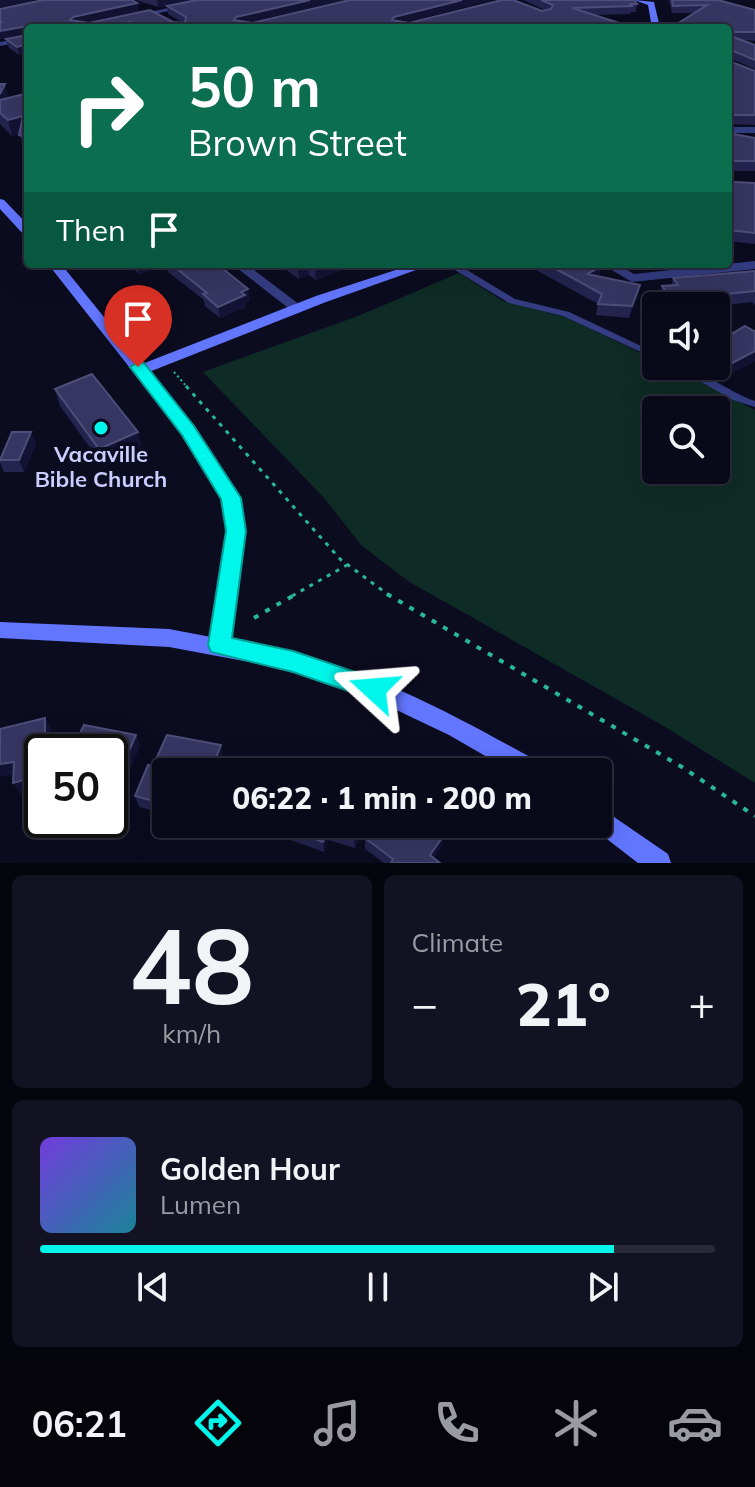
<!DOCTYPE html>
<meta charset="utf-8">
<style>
:root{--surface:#090919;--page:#121222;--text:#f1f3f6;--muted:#999aa2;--line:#292a38;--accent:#00f6ea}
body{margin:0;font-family:Mulish,sans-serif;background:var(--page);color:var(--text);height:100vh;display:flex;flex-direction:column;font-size:30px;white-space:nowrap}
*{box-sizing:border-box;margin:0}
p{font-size:26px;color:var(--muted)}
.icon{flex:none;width:44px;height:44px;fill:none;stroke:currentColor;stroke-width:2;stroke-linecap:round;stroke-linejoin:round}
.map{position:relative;height:863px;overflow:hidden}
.details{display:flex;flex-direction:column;gap:12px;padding:12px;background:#05050e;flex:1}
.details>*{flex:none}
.hud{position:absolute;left:24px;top:24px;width:708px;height:244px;border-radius:8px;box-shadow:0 8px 32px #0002,0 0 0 2px var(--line);background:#0b6e4f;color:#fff;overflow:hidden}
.controls{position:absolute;left:642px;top:292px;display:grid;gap:16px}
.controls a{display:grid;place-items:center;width:88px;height:88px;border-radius:8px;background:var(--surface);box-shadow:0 8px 32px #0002,0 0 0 2px var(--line);font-size:40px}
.speed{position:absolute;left:24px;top:734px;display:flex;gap:16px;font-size:40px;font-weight:700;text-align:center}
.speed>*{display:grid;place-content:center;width:104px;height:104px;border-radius:50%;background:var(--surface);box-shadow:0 8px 32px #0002,0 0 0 2px var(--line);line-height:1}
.speed .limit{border:4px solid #111;border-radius:12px;background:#fff;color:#111}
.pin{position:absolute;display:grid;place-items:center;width:68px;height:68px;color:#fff;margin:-82px -34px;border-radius:50% 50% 50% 0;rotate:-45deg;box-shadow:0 0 8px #0007}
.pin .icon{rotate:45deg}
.me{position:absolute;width:88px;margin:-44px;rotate:289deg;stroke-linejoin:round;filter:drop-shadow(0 0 6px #0008)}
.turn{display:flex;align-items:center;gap:28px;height:168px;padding:0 32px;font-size:36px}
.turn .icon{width:104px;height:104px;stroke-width:2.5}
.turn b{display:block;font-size:56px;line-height:68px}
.then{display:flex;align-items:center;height:76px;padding:0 32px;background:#0003;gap:16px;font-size:30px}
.big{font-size:60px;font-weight:800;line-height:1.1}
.details .card{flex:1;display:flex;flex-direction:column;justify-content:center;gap:12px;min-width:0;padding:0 28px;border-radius:12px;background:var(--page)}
.details .dial{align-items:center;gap:0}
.dial b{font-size:104px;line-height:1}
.song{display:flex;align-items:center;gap:24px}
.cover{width:96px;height:96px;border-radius:12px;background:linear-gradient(135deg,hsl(260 70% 55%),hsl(190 70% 35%))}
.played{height:8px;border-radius:4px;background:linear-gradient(90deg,var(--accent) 85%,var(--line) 85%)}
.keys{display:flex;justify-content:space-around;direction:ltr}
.heat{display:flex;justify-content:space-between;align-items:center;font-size:44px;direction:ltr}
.details .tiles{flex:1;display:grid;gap:12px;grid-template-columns:1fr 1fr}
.card:last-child{grid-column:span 2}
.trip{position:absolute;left:152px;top:758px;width:460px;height:80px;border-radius:8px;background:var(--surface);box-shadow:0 8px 32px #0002,0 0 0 2px var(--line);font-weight:800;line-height:80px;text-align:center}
.tab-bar{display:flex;height:128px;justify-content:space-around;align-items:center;background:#04040a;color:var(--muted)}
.tab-bar .icon{width:56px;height:56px}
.tab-bar .on{color:var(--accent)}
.tab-bar b{font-size:36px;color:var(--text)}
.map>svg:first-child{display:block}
</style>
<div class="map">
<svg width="755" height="863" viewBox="0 0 755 863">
<rect width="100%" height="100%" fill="#0c0c21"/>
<path fill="#0f2b25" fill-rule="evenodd" d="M459 273 503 301 565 317 656 360V366H669L755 410V783L662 725 408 581 361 545 325 499 203 372 358 316ZM656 410H716V470H656Z"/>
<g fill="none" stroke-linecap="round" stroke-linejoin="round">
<polyline stroke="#28b798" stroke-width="2" stroke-dasharray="2 3" stroke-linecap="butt" points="174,372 188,388"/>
<g stroke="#28b798" stroke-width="3" stroke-dasharray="4 6" stroke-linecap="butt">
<polyline points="186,386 340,559 390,596"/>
<polyline points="292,596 347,565"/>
</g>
<g stroke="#28b798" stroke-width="4" stroke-dasharray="5 8" stroke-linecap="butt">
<polyline points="387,594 682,767 755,816"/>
<polyline points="254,618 296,594"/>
</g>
<g fill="#343d82" fill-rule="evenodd">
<polygon points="450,264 457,264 515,299 569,312 656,353 656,359 563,316 509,303 450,267"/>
<path d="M673 366C697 366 730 393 755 401V407L733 400Z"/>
</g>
<g fill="#343d82" fill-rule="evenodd">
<polygon points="204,0 219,0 136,18 132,16"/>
<polygon points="28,37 28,41 0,46 0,42"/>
<rect x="728" y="127" width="27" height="6"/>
<polygon points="755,261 755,269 632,282 602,264 617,264 634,274"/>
<polygon points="232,264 246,264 304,308 302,311 292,311"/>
</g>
<g fill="#6276ff" fill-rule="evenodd">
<polygon points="634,0 654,2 660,28 652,28 648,5"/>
<polygon points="0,199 4,200 28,225 28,236 24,235 0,209"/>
<path d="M48 264H61L142 364 316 296 414 264H433L326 302 149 372 194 426 240 498 245 531 231 641C251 644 271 647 291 652 380 673 464 721 543 764L547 772H513L449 735 367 696 293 670 169 647 0 638V622L169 629 211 637 227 531 222 498 182 434Z"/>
<polygon points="598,806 668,854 671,863 638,863 590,826 589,824 598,824"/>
</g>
</g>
<g fill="#25244f">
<polygon points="43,0 132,0 137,3 139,11 86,22 89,23 150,10 173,22 183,23 168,14 167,6 184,3 158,7 136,0 343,0 249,22 252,23 350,0 491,0 405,22 409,23 502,0 513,0 542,11 545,10 523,0 634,0 637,4 636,12 631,12 630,14 595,15 635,28 28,28 28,53 19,55 9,48 6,39 20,36 0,39 0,9"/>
<polygon points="669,0 718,0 755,10 755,41 743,40 755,45 755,69 729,58 729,61 755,71 755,125 732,124 728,122 728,28 676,28 677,24 694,13 672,13"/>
<polygon points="0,84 9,98 28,93 28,152 24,151 20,134 12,136 0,124"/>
<polygon points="728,133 755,138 755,171 728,171"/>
<polygon points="728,183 755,183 755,244 728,241"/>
<polygon points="128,264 167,264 139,274"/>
<polygon points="167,264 217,264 250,300 246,302 246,307 220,318 205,306 204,300 168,272"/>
<polygon points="278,264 356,264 316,280 309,275 299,279"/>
<polygon points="525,264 594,264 600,267 599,276 640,285 629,318 596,315 598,304"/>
<polygon points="755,271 755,305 752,302 716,306 666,306 660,297 662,286 672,285 673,278"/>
<polygon points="754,331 755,331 755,361 722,378 702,366 716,366 716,343"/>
<polygon points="55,389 138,432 142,450 104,467 60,406"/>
<polygon points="31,432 36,444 24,472 4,472 0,462 0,458"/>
<polygon points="136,735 140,746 125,780 110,777 110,752"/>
<polygon points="223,757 221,764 166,772 166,814 139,807 135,796 153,766"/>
<polygon points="362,824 355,848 328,840 324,852 288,839 287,829"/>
<polygon points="365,838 442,845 434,858 440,863 384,863 365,849"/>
</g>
<g fill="#141335">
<polygon points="0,0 36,0 0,7"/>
<polygon points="157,0 201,0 158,7"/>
<polygon points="310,0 343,0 237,25 234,20 236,17"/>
<polygon points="462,0 491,0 394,25 392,20 394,17"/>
<polygon points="137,3 139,11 74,25 70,20 73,17"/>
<polygon points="130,22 131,28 104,28"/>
<polygon points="28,26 28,35 0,39 0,31"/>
<polygon points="28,44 28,53 19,55 17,47"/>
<polygon points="5,84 9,99 0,112 0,94"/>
<polygon points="23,116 27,132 12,136 8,120"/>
<polygon points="137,264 167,264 139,274"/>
<polygon points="308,264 309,275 299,279 298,268"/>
<polygon points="328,264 356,264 316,280 315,269"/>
<polygon points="600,267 598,279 587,274"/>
<polygon points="640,285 638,296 629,318 632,306"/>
<polygon points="248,289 250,300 246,302 246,307 220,318 218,307 241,292"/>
<polygon points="755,351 755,361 722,378 726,366"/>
<polygon points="31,432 36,444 24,472 19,460"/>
<polygon points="138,432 142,450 104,467 99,449"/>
<polygon points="45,718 51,729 51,752 45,745"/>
<polygon points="136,735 140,746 125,780 121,769"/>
<polygon points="221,745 223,757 218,772 214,763"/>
<polygon points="14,762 20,773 0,777 0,764"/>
<polygon points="42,775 42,788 20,794 13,783"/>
<polygon points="359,824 362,824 355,848 354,838"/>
<polygon points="327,830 328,840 324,852 323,842"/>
<polygon points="444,835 442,845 431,863 430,855"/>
</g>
<g fill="#373662" stroke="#4e4e7b" stroke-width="2">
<polygon points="43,0 132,0 137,3 73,17 70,20 89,23 150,10 173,22 185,23 186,17 167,6 197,0 310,0 236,17 234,20 252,23 350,0 462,0 394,17 392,20 409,23 502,0 513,0 542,11 551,9 553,5 541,0 634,0 637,4 630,4 632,6 572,8 635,28 140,28 130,22 104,28 28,28 28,31 28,26 0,31 0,22 1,22 0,21 0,9"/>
<polygon points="672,0 718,0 755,10 755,32 728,32 728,28 678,28 677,24 707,5 673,6"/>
<polygon points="28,35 28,44 17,47 6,39"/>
<polygon points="728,35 755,45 755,60 731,50 728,52"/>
<polygon points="728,56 729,61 755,71 755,115 735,115 728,112"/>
<polygon points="0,84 5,84 0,94"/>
<polygon points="28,93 28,138 19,135 23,116 8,120 0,113 0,100"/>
<polygon points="728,133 755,138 755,161 728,161"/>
<polygon points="733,182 755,183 755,233 729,230 728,226 728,183"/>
<polygon points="171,264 217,264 248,289 241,292 245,295 218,307 203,294 207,293"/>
<polygon points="293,264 307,264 298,268"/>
<polygon points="308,264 328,264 315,269"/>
<polygon points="547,264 594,264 600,267 587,274 640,285 632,306 598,304 602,294"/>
<polygon points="755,271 755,291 672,300 662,286 678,285 673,278"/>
<polygon points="745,326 754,331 755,331 755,351 726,366 716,360 716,343"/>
<polygon points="92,374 138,432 99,449 55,389"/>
<polygon points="12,432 31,432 19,460 0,460"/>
<polygon points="45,718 45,745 52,744 52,752 42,752 42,775 13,783 14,762 0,764 0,729"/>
<polygon points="84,725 136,735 121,769 110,767 110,752 71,752"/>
<polygon points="167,735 221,745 214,763 262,772 166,772 166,804 135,796 148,765 153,766"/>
<polygon points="317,766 336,772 315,772"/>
<polygon points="289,824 359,824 354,838 327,830 323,842 287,829"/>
<polygon points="375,824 428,824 444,835 430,855 440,863 391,863 393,859 365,838"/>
</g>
<polygon fill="#00f6ea" stroke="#00a098" stroke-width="2" points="138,362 144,363 194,426 241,498 246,531 232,638 293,651 382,681 386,689 382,696 374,700 293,672 211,652 208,645 226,531 221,499 182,435 130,367"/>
<circle fill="#00f6ea" stroke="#0c0c21" stroke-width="3" cx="101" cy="428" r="8"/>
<g text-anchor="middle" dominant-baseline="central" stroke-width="8" stroke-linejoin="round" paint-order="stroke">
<g font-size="22" font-weight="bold" fill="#cbcdff" stroke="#0c0c21">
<text x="101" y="454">Vacaville<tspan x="101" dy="25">Bible Church</tspan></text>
</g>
</g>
</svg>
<div class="controls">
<a><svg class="icon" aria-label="sound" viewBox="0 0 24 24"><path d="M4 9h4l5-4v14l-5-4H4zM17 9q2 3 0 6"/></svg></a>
<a><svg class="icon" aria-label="search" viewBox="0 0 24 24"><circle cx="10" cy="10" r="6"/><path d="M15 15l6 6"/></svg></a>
</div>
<div class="speed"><div class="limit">50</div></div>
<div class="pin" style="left:138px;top:367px;background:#d93025"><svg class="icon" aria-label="arrive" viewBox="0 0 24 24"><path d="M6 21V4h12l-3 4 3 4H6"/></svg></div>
<svg class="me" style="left:374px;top:689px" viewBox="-20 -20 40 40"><path d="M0-17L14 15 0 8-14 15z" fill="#00f6ea" stroke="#fff" stroke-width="4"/></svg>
<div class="trip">06:22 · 1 min · 200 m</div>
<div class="hud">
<div class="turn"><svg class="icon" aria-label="right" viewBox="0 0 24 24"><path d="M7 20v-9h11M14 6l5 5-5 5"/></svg><div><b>50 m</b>Brown Street</div></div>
<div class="then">Then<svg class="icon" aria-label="arrive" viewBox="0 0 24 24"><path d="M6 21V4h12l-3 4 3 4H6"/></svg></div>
</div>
</div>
<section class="details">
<div class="tiles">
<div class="card dial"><b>48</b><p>km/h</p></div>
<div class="card"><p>Climate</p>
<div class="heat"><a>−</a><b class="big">21°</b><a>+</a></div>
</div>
<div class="card">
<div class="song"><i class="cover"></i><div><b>Golden Hour</b><p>Lumen</p></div></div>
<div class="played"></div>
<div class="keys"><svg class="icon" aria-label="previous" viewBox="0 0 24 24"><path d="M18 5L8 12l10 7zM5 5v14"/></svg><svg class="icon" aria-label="pause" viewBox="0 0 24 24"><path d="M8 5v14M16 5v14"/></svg><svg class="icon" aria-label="next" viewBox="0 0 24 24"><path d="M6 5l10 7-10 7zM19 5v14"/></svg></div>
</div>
</div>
</section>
<nav class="tab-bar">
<b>06:21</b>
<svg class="icon on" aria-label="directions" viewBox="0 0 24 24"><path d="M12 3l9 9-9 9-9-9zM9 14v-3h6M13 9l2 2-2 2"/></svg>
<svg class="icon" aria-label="music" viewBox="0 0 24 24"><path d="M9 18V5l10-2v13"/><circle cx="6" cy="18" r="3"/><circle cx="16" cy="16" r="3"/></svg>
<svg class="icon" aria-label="phone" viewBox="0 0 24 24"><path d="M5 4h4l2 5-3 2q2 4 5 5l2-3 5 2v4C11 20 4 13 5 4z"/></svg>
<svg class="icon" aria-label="climate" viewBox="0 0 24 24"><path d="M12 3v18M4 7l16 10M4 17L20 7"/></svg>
<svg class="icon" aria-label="car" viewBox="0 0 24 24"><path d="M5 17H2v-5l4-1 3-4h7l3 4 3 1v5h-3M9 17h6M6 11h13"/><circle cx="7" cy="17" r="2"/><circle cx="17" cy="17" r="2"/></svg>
</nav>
